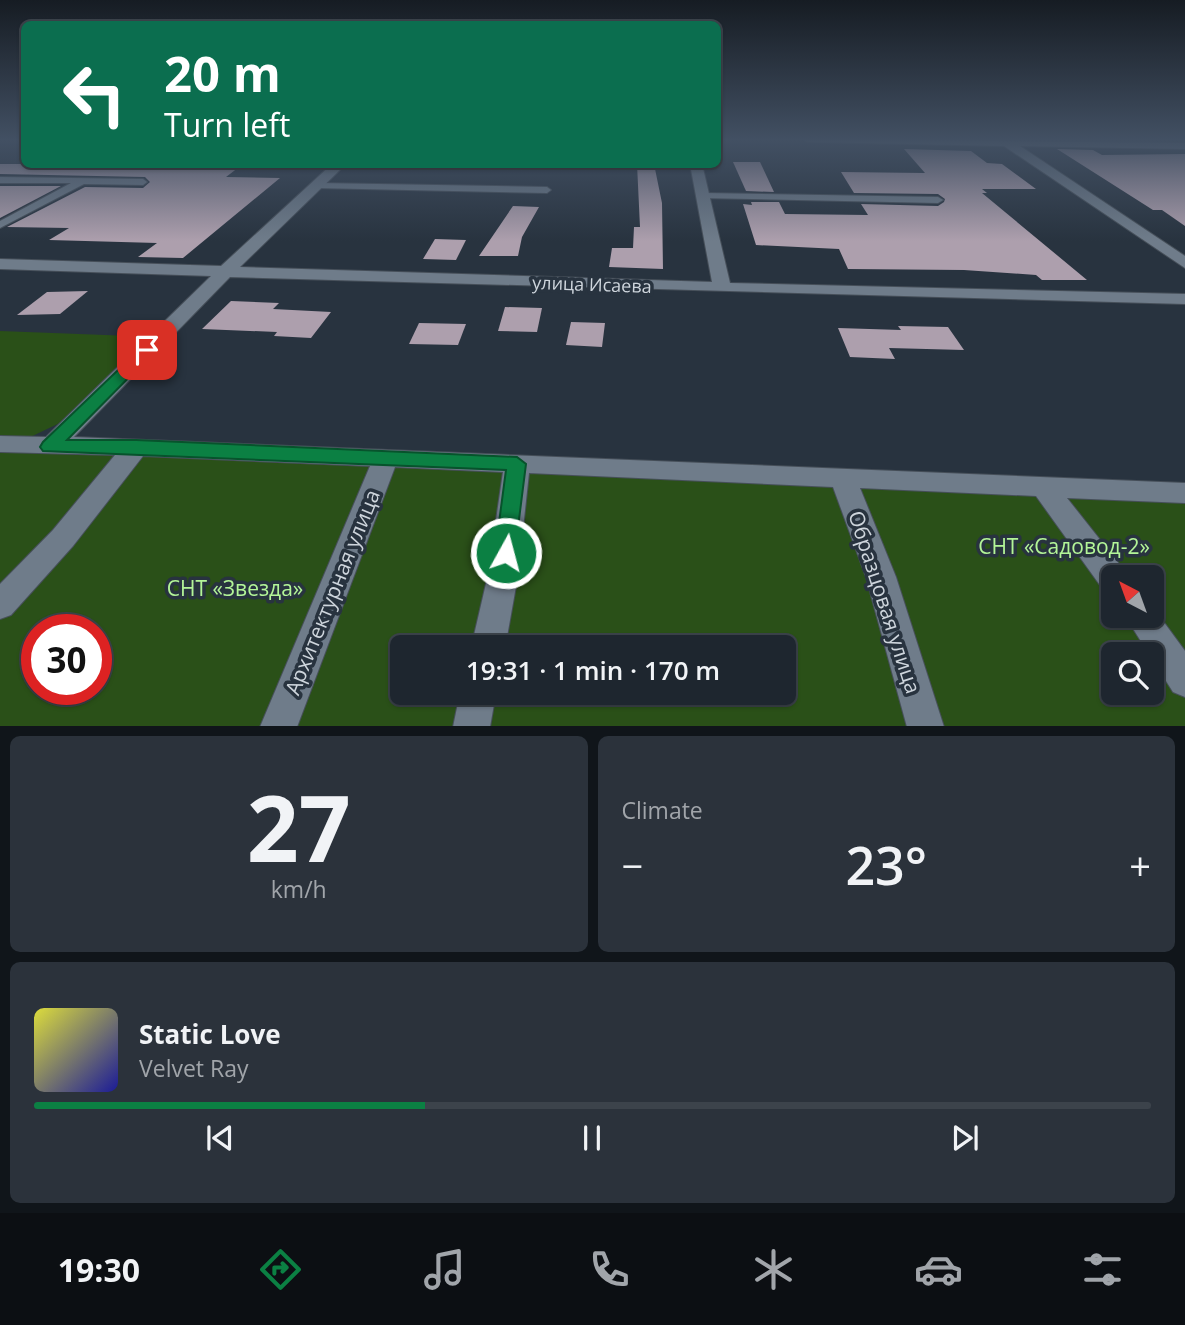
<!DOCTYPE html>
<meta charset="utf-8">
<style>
:root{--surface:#1e262f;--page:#2b323b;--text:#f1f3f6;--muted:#a1a5aa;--line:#3c434b;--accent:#0b8043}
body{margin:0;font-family:"Open Sans",sans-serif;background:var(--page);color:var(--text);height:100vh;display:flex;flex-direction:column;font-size:26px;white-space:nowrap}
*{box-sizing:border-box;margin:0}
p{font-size:23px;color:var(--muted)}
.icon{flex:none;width:38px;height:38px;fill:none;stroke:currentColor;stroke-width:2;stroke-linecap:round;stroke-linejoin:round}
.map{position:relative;height:726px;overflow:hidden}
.details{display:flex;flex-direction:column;gap:10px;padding:10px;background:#10151a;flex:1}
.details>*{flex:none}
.hud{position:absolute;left:21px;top:21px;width:700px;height:147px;border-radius:10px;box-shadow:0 2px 5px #0004,0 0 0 2px var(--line);background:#0b6e4f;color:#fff;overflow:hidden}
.needle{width:46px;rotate:319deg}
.controls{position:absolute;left:1101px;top:565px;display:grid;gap:14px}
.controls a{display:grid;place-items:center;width:63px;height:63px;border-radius:10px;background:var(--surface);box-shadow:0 2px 5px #0004,0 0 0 2px var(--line);font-size:35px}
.speed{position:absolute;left:21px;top:614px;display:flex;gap:14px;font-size:35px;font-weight:700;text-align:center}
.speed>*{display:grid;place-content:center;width:91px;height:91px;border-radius:50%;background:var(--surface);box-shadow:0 2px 5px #0004,0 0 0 2px var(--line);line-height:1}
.speed .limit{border:10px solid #d22;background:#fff;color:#111}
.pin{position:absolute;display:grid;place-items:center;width:60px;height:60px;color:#fff;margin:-30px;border-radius:14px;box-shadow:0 4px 10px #0006}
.me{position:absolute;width:77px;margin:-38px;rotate:7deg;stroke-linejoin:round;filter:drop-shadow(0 0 5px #0008)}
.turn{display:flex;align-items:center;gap:24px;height:147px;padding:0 28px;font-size:32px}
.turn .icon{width:91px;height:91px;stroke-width:2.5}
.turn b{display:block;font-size:49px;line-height:60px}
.big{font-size:52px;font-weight:600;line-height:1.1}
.details .card{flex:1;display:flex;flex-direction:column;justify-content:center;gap:10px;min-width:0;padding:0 24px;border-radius:10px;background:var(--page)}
.details .dial{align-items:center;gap:0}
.dial b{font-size:91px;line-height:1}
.song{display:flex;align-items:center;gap:21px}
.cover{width:84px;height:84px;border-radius:10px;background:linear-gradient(135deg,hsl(60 70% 55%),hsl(240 70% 35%))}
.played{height:7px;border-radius:4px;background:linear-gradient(90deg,var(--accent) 35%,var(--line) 35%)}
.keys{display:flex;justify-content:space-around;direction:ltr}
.heat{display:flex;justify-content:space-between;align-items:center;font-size:38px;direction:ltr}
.details .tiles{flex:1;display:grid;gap:10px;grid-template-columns:1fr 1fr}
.card:last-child{grid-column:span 2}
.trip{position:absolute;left:390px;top:635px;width:406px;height:70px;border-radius:10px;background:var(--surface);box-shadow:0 2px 5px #0004,0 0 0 2px var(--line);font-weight:600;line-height:70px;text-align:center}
.tab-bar{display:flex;height:112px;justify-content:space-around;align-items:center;background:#0c0f13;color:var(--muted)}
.tab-bar .icon{width:49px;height:49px}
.tab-bar .selected{color:var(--accent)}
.tab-bar b{font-size:32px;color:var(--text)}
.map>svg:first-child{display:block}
</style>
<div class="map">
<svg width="1185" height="727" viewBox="0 0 1185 727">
<rect width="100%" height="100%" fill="#28333f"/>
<path fill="#2a5018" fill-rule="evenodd" d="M0 331 158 337 66 420 22 441 1185 494V726L0 727ZM1113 578H1152V616H1113ZM37 630H96V690H37ZM402 648H784V693H402ZM1113 654H1152V693H1113Z"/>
<g fill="#ad9fad">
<polygon points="904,149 971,151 987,163 1002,164 1036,189 982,189 987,193 982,193 1087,280 1042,280 1036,275 964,270 848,269 839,249 756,245 743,204 752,205 751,202 779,202 785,214 868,215 861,204 938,206 944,202 945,199 938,194 854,193 841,172 925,173"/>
<polygon points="1057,149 1093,150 1102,155 1185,154 1185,226 1162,210 1153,210"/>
<polygon points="733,162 760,162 774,192 746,191"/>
<polygon points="0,164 243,164 226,177 280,178 183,258 138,257 157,243 49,240 69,228 7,227 85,187 143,188 150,182 145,177 0,174"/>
<polygon points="637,164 654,164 662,203 663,269 609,267 612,248 633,248 634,227 640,227"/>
<polygon points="0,186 61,186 0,218"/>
<polygon points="513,206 539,207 522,237 518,256 479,256"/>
<polygon points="435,239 466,240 456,260 423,259"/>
<polygon points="88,291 60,314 17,315 47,292"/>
<polygon points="231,301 279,303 273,309 331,312 311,338 274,336 277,332 202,329"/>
<polygon points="505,307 542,308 537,332 498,331"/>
<polygon points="571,322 605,323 602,347 566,345"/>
<polygon points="419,323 466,324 458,345 409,344"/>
<polygon points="898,326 948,327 964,350 889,348 895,359 850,357 838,328 901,330"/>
</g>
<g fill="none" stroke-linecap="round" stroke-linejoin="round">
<defs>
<g id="lane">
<polygon points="0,177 143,179 147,182 143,185 84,184 0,228 0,221 71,183 0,183"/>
<polygon points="319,183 547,187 551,190 547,193 316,188 315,186"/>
<polygon points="704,193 938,197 943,200 938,203 701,198 699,196"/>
</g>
<g id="street">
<polygon points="802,139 1185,143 1185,149 1020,146 1185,256 1185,268 1004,146 807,142"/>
<polygon points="332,164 346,164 240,267 712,282 690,164 702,164 730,283 1185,294 1185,304 230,277 74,437 1185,483 1185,503 1067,498 1124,570 1128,578 1113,578 1113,592 1102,588 1036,496 860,488 896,577 944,727 907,727 866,577 833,487 529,473 518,575 505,648 471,648 488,575 503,472 395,467 297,727 260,727 370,466 143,456 73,546 11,615 0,619 0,584 53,530 115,455 0,452 0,436 46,437 211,276 0,269 0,259 221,266"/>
<polygon points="1152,606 1185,651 1185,697 1173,692 1125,616 1152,616"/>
<polygon points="460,693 496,693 490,727 453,727"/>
</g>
</defs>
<use href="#lane" stroke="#464f59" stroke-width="2"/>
<use href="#street" stroke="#464f59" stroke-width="2"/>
<use href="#lane" fill="#6f7c8a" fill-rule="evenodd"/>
<use href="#street" fill="#6f7c8a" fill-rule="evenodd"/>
</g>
<linearGradient id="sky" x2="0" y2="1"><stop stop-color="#161c23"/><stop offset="0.58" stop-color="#425063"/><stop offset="1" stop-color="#425063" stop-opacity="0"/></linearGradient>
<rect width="1185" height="241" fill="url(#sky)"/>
<polygon fill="#0b8043" stroke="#07532c" stroke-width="2" points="147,345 155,350 153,353 67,440 136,440 517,457 526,464 514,559 506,562 498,559 495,553 506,470 43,451 40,447 43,442 142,347"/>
<g text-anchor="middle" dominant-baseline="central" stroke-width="7" stroke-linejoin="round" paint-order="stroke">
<g font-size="18" fill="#ced5dc" stroke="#28333f">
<text transform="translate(592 284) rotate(2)">улица Исаева</text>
</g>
<g font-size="21" fill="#b3f598" stroke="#28333f">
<text x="1064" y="546">СНТ «Садовод-2»</text>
<text x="235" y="588">СНТ «Звезда»</text>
</g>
<g font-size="21" fill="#ced5dc" stroke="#28333f">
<text transform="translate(332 592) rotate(-68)">Архитектурная улица</text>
<text transform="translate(885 602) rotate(72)">Образцовая улица</text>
</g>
</g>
</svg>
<div class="controls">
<a><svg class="needle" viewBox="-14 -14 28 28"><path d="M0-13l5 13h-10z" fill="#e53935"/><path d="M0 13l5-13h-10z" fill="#a1a5aa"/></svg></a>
<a><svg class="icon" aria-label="search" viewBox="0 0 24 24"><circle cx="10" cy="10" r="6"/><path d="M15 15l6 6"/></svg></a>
</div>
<div class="speed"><div class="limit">30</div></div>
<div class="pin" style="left:147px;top:350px;background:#d93025"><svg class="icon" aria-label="arrive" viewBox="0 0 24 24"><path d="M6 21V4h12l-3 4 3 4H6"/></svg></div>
<svg class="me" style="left:506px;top:553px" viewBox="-20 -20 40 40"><circle r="17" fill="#0b8043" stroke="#fff" stroke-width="3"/><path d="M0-11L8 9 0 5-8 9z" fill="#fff"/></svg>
<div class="trip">19:31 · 1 min · 170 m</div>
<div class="hud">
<div class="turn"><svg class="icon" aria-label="left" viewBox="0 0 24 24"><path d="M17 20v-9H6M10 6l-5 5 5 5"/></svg><div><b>20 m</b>Turn left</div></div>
</div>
</div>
<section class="details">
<div class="tiles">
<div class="card dial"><b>27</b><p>km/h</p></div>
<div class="card"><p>Climate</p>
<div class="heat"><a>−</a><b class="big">23°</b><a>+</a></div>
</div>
<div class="card">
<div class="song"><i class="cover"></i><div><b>Static Love</b><p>Velvet Ray</p></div></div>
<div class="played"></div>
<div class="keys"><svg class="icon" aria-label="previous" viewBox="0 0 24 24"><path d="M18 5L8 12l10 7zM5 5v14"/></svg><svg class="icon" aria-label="pause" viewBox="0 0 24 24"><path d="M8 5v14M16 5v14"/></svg><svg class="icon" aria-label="next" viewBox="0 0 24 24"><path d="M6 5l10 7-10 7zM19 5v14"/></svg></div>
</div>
</div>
</section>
<nav class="tab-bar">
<b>19:30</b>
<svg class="icon selected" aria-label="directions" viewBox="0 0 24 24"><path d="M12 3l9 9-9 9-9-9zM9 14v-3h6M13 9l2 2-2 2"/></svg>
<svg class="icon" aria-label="music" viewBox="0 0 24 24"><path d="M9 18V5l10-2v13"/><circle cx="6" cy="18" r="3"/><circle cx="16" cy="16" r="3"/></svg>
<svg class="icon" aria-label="phone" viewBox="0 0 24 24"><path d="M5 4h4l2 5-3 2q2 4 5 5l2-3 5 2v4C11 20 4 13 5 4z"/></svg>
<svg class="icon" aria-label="climate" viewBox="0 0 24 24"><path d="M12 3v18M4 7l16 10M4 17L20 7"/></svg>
<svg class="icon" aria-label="car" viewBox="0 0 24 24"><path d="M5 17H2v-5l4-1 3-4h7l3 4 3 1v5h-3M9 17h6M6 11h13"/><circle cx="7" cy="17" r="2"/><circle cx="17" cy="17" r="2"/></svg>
<svg class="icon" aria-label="filters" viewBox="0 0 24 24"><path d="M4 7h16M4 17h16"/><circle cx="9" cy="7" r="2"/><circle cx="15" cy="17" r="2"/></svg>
</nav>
